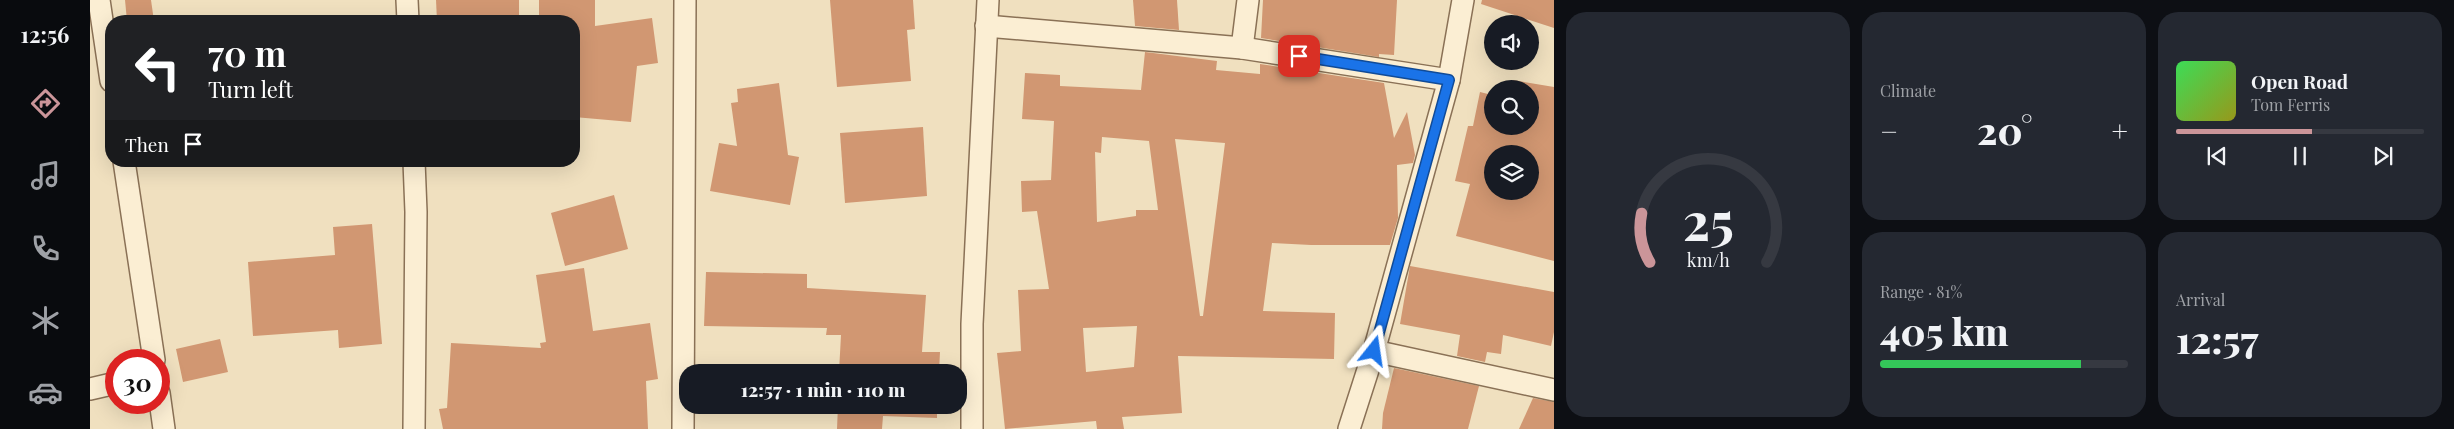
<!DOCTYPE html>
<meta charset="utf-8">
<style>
:root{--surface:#171b24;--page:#242831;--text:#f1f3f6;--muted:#9ea1a6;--line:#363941;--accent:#cb9599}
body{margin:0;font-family:"Playfair Display",serif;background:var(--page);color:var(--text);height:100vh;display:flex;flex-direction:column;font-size:19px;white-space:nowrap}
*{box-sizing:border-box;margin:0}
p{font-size:16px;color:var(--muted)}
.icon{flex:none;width:28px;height:28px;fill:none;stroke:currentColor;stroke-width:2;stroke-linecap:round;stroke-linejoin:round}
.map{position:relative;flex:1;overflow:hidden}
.drawer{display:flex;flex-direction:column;gap:12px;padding:12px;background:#0d0f14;width:900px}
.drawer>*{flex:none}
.guide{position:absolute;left:15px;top:15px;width:475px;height:152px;border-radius:20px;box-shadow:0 5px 20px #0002;background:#202124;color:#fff;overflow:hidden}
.controls{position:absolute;left:1394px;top:15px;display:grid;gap:10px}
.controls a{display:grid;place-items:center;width:55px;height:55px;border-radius:50%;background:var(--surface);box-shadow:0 5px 20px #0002;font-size:25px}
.speed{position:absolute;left:15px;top:349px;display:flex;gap:10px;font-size:25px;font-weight:700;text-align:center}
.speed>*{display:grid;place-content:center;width:65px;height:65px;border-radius:50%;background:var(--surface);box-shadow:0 5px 20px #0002;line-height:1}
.speed .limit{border:8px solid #d22;background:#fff;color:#111}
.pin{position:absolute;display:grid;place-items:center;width:42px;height:42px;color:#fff;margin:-21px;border-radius:10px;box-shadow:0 2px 8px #0006}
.me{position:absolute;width:55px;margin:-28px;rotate:15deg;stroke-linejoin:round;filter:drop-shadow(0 0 4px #0008)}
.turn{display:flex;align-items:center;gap:18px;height:105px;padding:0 20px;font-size:22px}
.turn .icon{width:65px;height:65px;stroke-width:2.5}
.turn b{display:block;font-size:35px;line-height:42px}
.then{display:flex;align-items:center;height:48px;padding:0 20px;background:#0003;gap:10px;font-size:19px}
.big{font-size:38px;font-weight:800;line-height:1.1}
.drawer .widget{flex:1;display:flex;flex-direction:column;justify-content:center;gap:8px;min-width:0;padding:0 18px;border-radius:20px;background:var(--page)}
.drawer .dial{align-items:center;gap:0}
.dial svg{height:130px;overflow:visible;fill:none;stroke:var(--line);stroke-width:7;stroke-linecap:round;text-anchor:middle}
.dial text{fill:var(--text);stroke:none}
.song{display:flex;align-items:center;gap:15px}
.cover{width:60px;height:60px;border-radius:8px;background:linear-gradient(135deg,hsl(130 70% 55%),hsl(60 70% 35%))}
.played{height:5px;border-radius:2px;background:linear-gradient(90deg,var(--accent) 55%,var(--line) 55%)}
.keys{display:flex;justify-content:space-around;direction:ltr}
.heat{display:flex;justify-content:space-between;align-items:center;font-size:28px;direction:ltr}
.charge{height:8px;border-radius:4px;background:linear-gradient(90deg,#34c759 81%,var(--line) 0)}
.drawer .tiles{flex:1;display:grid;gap:12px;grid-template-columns:repeat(3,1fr)}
.widget:first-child{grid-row:span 2}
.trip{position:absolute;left:589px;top:364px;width:288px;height:50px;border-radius:20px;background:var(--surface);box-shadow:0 5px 20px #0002;font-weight:800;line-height:50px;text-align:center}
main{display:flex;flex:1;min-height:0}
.dock{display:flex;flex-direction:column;width:90px;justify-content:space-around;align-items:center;background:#090b0e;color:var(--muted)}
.dock .icon{width:35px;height:35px}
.dock .selected{color:var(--accent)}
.dock b{font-size:22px;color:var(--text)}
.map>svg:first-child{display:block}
</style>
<main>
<nav class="dock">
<b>12:56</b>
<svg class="icon selected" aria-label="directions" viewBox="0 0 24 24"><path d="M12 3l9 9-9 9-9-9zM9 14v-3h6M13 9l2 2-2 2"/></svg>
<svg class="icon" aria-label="music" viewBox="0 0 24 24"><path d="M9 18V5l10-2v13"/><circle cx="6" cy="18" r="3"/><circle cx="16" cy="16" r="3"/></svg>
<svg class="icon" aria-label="phone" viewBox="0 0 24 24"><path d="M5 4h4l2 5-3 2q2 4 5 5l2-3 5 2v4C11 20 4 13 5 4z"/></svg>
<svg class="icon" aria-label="climate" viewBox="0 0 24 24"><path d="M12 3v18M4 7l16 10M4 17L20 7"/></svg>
<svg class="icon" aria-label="car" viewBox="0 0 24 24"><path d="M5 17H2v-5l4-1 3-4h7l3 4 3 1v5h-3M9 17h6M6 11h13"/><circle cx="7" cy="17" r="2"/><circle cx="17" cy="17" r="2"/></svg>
</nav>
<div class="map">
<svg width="1464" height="429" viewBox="0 0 1464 429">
<rect width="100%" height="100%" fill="#f0e0bf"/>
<g fill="#d19772" fill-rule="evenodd">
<polygon points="35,0 61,0 64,21 37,21"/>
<polygon points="346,0 429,0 429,18 347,21"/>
<polygon points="449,0 505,0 505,26 562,18 568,63 547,66 541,122 484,117 484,21 449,21"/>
<polygon points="740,0 823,0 825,29 817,30 821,81 747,87"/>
<polygon points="1043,0 1087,0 1089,30 1045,26"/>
<polygon points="1173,0 1307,0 1304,55 1289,54 1289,57 1171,38"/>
<polygon points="1392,0 1464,0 1464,28 1391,4"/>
<path d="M1055 52 1127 61 1126 70 1170 74V64L1294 83 1304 138 1317 112 1325 155 1323 163 1307 165 1308 218 1300 245H1221L1182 243 1173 311 1245 313 1244 359 1088 356 1092 413 1032 417 1034 429H1007L1006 421 915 429 907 353 931 351 928 290 959 289 947 211 932 212 931 181 961 180 964 121 932 119 935 73 970 75V86L1051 90ZM1012 137 1059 141 1068 210H1046V216L1007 222 1005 152 1011 153ZM1085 139 1135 143 1113 316H1110ZM1047 326 1044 367 996 372 993 328Z"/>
<path d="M1423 80 1464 87V261L1366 236 1380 184 1365 181 1378 126H1383L1390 92 1402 95V126H1440V89H1421ZM1402 154H1440V191H1402Z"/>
<polygon points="689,83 698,155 709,157 700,205 620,191 629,143 647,146 641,103 648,102 647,89"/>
<polygon points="833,127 837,196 755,203 750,133"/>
<polygon points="524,195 538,249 475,266 461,213"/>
<polygon points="282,224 292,344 249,348 248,330 163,336 158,262 245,255 243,227"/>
<polygon points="1320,266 1464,292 1464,332 1461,346 1413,335 1411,354 1397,352 1395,362 1367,356 1370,335 1310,324"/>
<polygon points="494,268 503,331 560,323 568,379 556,381 558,429 353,429 349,409 357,408 361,343 451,348 450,343 456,342 446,275"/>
<polygon points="616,272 717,274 717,288 836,295 832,352 850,352 849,372 749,372 751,335 736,335 737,328 614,326"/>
<polygon points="130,339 138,372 93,382 86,349"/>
<polygon points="1304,368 1389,386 1378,429 1292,429 1293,413"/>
<polygon points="1443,398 1464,402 1464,429 1429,429"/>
<polygon points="748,405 847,405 847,418 793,416 792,429 747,429"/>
</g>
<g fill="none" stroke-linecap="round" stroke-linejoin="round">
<defs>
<g id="street">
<polyline points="9,0 21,81"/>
<polyline points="317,0 318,21"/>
<polyline points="896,26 1152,48 1359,80"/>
<polyline points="1152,48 1158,0"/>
<polyline points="34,161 64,360"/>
<polyline points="324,161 326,212 324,429"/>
<polyline points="1284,351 1464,390"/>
<polyline points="0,389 26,383"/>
<polyline points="69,393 74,429"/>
<polyline points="593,429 595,0"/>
<polyline points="882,429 882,324 898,0"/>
<polyline points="1259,429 1284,351 1359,80 1373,0"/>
</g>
</defs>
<use href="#street" stroke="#8a7156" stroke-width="24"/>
<use href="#street" stroke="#fbeed3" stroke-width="21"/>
</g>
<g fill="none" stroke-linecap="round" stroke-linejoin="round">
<defs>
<polyline id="route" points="1209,56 1359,80 1284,351"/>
</defs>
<use href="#route" stroke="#114b97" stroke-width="12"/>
<use href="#route" stroke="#1a73e8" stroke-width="9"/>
</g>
</svg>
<div class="controls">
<a><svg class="icon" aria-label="sound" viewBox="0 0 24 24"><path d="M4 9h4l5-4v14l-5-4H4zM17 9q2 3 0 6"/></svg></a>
<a><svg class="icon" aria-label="search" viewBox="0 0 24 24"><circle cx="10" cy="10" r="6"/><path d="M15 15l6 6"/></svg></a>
<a><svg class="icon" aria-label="layers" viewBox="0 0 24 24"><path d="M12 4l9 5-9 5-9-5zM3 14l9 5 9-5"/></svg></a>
</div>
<div class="speed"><div class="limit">30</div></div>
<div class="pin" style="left:1209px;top:56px;background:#d93025"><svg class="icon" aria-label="arrive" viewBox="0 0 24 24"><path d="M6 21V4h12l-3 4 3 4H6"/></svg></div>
<svg class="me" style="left:1284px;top:351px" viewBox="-20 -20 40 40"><path d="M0-17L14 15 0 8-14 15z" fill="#1a73e8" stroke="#fff" stroke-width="4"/></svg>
<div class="trip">12:57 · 1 min · 110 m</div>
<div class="guide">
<div class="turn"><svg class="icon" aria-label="left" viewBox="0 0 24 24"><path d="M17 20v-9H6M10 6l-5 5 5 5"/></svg><div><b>70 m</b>Turn left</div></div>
<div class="then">Then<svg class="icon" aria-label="arrive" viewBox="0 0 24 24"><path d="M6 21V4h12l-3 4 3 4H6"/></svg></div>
</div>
</div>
<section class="drawer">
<div class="tiles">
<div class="widget dial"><svg viewBox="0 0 100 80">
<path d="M14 69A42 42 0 1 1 86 69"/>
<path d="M14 69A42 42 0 0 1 9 39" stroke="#cb9599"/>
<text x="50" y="56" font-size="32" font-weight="700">25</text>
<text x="50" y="72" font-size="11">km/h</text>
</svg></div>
<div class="widget"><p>Climate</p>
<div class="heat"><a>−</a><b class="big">20°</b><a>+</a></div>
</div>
<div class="widget">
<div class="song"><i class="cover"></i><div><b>Open Road</b><p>Tom Ferris</p></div></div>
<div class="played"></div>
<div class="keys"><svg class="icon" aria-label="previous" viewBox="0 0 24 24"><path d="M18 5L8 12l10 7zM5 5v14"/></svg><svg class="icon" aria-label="pause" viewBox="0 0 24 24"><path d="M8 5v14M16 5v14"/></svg><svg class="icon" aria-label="next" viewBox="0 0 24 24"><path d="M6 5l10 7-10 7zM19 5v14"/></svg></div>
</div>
<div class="widget"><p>Range · 81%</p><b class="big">405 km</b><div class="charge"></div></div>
<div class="widget"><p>Arrival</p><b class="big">12:57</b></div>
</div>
</section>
</main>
